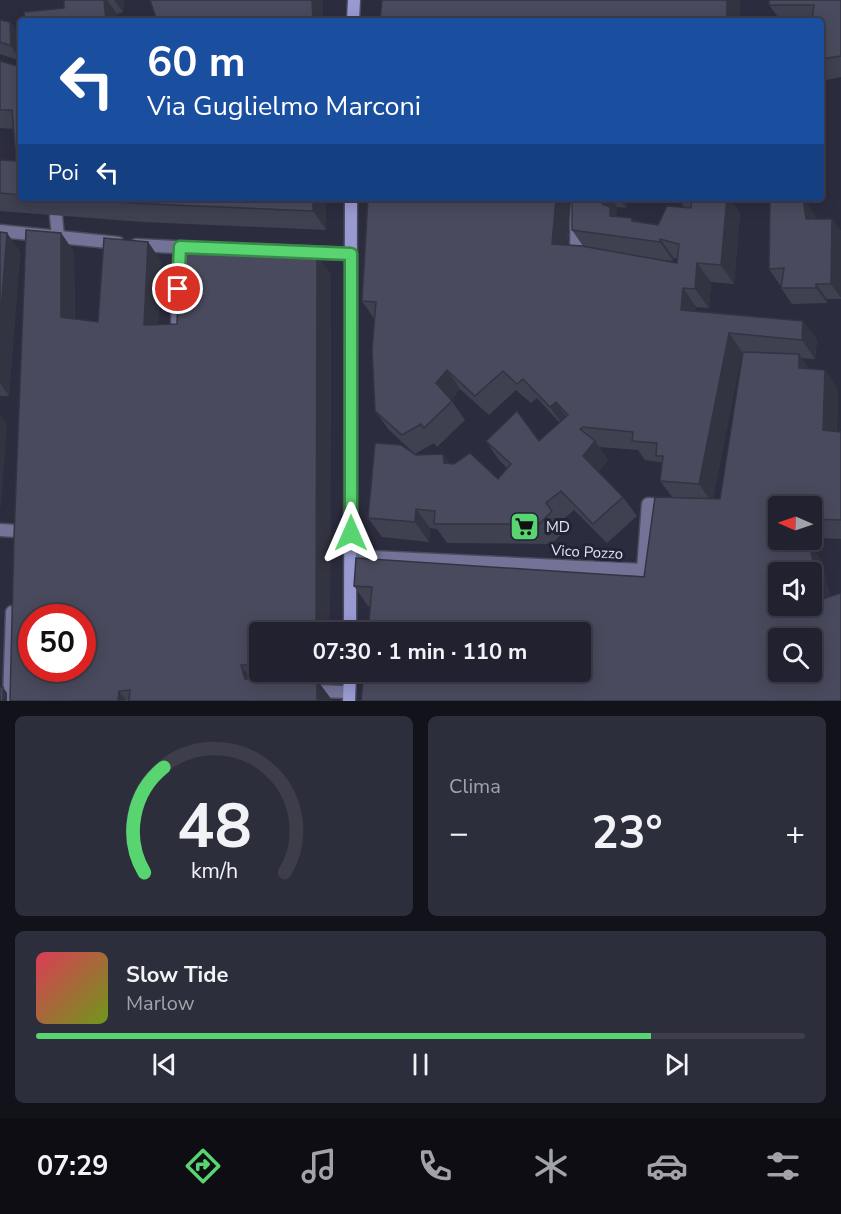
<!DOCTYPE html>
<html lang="it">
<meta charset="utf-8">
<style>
:root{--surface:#21212f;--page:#2d2e3b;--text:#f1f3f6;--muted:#a2a3aa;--line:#3e3e4b;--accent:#58d570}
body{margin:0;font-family:"Nunito Sans",sans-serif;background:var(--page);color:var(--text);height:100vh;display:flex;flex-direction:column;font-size:22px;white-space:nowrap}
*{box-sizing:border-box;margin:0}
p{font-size:20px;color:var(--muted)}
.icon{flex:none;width:33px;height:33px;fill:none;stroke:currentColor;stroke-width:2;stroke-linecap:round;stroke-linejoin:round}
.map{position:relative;height:701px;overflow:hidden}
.side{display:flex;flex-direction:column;gap:15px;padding:15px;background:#12121a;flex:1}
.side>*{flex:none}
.top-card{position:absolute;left:18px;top:18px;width:806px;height:183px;border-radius:6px;box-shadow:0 3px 15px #0003,0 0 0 2px var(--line);background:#1a4fa0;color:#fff;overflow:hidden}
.needle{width:39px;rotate:272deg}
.controls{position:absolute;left:768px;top:496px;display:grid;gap:12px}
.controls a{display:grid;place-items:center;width:54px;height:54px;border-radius:6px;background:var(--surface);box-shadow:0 3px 15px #0003,0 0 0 2px var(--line);font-size:30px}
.speed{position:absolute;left:18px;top:604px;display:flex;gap:12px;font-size:30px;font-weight:700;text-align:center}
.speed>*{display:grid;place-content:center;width:78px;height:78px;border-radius:50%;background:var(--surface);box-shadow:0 3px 15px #0003,0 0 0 2px var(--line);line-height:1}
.speed .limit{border:9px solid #d22;background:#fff;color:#111}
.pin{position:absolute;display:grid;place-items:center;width:51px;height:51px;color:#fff;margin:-26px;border:3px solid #fff;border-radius:50%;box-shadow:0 2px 6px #0007}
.me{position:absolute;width:66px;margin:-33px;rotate:0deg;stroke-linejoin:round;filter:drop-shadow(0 0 4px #0008)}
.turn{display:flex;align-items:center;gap:21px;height:126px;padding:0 30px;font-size:27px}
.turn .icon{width:78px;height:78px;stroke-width:2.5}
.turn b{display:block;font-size:42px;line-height:51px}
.then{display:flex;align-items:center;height:57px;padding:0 30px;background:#0003;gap:12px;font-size:22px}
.big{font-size:45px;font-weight:700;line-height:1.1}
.side .widget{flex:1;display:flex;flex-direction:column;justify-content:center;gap:9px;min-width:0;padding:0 21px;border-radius:9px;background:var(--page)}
.side .dial{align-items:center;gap:0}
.dial svg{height:156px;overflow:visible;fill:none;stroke:var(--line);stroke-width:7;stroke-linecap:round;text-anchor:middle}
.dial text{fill:var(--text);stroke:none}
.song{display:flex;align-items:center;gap:18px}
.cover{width:72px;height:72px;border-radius:9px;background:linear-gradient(135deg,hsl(350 70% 55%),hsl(80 70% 35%))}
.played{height:6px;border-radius:3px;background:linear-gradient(90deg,var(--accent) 80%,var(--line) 80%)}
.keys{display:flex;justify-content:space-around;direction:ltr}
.heat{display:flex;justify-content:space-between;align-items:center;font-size:33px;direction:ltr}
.side .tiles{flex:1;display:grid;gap:15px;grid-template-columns:1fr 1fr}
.widget:last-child{grid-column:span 2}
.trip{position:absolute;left:249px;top:622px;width:342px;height:60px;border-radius:6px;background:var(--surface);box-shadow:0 3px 15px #0003,0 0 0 2px var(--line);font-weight:700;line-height:60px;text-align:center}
.dock{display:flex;height:96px;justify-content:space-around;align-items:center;background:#0d0d13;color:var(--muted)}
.dock .icon{width:42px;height:42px}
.dock .active{color:var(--accent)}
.dock b{font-size:27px;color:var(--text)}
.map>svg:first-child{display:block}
</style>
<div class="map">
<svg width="841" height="701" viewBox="0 0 841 701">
<rect width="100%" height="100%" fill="#2c2c3f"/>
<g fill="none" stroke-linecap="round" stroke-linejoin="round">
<defs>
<g id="street">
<polyline points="577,198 576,250 583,259"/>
<polyline points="56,216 58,237"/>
<polyline points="0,231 118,243"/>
<polyline points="136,245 196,248"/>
<polyline points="258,250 351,254"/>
<polyline points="177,330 179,266"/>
<polyline points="0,530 16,531"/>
<polyline points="352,556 643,570 648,504 670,505"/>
<polyline points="309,691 349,692"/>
<polyline points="9,701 12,612"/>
</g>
<g id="secondary">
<polyline points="353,21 354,0"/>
<polyline points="350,633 351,198"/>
<polyline points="349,701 350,672"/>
</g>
</defs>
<use href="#street" stroke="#4a4a5c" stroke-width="15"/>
<use href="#secondary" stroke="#4a4a5c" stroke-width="15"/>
<use href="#street" stroke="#727396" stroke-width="12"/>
<use href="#secondary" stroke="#989ad1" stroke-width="12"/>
</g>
<g fill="#3f4050" fill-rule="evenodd">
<polygon points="64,0 124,0 123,12 117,14 64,8"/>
<polygon points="841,0 841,77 821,81 820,21 781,21 769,5"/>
<polygon points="0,20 10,22 21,37 21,61 0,54"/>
<polygon points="0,61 21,67 21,198 326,198 326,230 143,222 0,211 0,160 16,161 14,129 0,128"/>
<path d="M368 198H571L567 245 583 246 572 230V198H627L626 208 617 207 616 215 617 217 658 225 684 207 677 198H730L740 213 734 284 711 282 709 308 696 307V311L803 321 817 340 815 359 801 358 809 369 838 389 837 431 841 432V539L818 538V549H813L822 562 830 596 841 701 368 606 354 586 644 577 672 497 660 481 662 464 660 462 645 460 638 450 599 447 608 460 598 472 623 497 637 516 607 543 574 510 560 522 565 530 552 544 447 543 437 529 430 528 429 542 382 537 368 518 416 455 449 464 498 479 507 468 499 460 486 441H539L560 423 537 398 531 403 516 390 489 415 460 389 451 400 465 420 437 447 434 443 415 454 389 430 375 411V320L362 301ZM647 258 673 261 674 258 678 259 677 263ZM742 352 743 353 720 499 713 498ZM812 507V540H778Z"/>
<polygon points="814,213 815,219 832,219 841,231 841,299 827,299 827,303 792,304 781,288 781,285 780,285 769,269"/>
<polygon points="0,232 7,233 20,252 9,396 0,396"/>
<polygon points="61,233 74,252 75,319 98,322 148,242 161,261 158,324 177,324 331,274 330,633 260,633 260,672 330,672 330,684 320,684 331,699 331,701 10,701"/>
</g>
<g fill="#333441">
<polygon points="104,0 107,0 117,14 117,21 106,21"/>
<polygon points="114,0 124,0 123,12"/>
<polygon points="312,0 323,0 323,21 313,21"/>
<rect x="727" y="0" width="13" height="21"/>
<polygon points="10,22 21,37 21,61 11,46"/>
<polygon points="313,198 326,198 326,230 313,211"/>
<polygon points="556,198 571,198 565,263 552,244"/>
<polygon points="603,198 611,198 617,207 616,215 624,226 610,216 602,204"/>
<polygon points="619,198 627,198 626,208"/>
<polygon points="727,198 730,198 740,213 734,284 721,265"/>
<polygon points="803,198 814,213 817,235 806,219"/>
<polygon points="832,219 841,231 841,298 831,284"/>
<polygon points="7,233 20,252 9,396 0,383 0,323"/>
<polygon points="61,233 74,252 75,336 61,317"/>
<polygon points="660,239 674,258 673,261 660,242"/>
<polygon points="148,242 161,261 157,344 144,325"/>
<polygon points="317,255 331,274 330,633 316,633"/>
<polygon points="697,263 711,282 709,308 695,289"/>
<polygon points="816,284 827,299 827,303 816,288"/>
<polygon points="683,288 696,307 695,329 681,310"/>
<polygon points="803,321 817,340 815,359 802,340"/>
<polygon points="729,333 742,352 712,503 699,484"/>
<polygon points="799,354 812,373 799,368"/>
<polygon points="447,370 460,389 449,402 436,383"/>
<polygon points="825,370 838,389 836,449 823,430"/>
<polygon points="556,402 569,421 564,426 550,407"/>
<polygon points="0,414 7,425 1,507 0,506"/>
<polygon points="595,441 608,460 596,475 583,456"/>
<polygon points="443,454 456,473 444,463"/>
<polygon points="416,509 430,528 429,542 415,522"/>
<polygon points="812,528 818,538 818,549 811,540"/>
<polygon points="792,540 805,540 810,547 809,543 822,562 835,618 822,599 792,548"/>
<polygon points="241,665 255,684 245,679"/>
<polygon points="322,672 330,672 330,684"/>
<polygon points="317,680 331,699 331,701 317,701"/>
<polygon points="3,687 7,693 7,701 3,701"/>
<polygon points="119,691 126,701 118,701"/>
</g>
<g fill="#494a5d" stroke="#333441" stroke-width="1.5" fill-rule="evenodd">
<polygon points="64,0 104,0 106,21 25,21 24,12 64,8"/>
<polygon points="150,0 312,0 313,21 157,21"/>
<polygon points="382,0 727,0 727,21 380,21"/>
<polygon points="769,0 841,0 841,56 820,59 820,21 812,21 814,5 769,5"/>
<polygon points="0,20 10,22 11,46 0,42"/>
<polygon points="0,61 21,67 21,195 0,193 0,160 16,161 12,110 0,110"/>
<polygon points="63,198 313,198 313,211 129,203"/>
<polygon points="368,198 556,198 552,244 582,246 677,263 679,244 660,239 660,242 572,230 572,198 603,198 602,204 610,207 610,216 632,218 632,221 658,225 667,206 691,208 692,198 727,198 721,265 697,263 695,289 683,288 681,310 803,321 802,340 729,333 699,484 660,481 663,456 656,456 657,443 632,441 633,432 583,427 580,429 595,441 583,456 623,497 593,524 561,491 546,503 552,511 539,524 434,524 435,511 416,509 415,522 368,518 375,443 401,445 416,455 443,454 444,463 454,464 470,453 498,479 511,464 486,441 517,411 539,441 568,415 556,402 550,407 523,379 517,384 503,371 475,396 447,370 436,383 452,401 424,428 421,424 402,435 375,411 372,349 376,302 362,301"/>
<polygon points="770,198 803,198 806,219 832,219 831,284 816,284 816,288 781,288 784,268 769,269"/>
<path d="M26 230 61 233V317L98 322 104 238 148 242 144 325 177 324 180 242 317 255 316 633H260V665H241L245 679 317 680V701H129L130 690 119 691 118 701H10L14 536ZM32 618H82V669H32Z"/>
<polygon points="0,232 7,233 0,323"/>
<path d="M743 352 799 354V368L825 370 823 430 841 432V520L812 519V507H778V540H792V548L809 543 822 599 841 593V701H361L364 672H580V633H368L372 587 354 586 356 558 644 577 655 497 720 499ZM778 573H812V606H778ZM778 639H812V672H778Z"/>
<rect x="0" y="687" width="3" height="14"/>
</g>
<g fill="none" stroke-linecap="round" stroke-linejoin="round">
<defs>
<polyline id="route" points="178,289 180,247 351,254 351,533"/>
</defs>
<use href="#route" stroke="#398a49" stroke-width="15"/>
<use href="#route" stroke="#58d570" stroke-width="10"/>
</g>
<defs>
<symbol id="supermarket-square" viewBox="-11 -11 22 22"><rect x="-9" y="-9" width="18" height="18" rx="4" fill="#58d570" stroke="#222334"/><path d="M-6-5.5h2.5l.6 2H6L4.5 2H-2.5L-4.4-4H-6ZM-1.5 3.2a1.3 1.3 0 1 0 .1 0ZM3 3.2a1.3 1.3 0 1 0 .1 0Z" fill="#111"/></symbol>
</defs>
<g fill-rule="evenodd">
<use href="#supermarket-square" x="508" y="510" width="33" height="33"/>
</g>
<g text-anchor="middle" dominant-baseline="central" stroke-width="6" stroke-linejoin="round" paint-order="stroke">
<g font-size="15" fill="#e6e7f3" stroke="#222334" text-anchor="start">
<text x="546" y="527">MD</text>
</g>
<g font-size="15" fill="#e6e7f3" stroke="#222334">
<text transform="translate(587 552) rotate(3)">Vico Pozzo</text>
</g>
</g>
</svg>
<div class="controls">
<a><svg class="needle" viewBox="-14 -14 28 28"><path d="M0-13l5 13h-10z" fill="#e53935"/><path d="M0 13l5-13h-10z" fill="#a2a3aa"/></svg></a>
<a><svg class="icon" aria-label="sound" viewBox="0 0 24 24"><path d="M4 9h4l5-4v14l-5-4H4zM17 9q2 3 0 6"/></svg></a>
<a><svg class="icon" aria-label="search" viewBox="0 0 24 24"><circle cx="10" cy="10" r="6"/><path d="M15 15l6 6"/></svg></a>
</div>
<div class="speed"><div class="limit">50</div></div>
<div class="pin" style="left:178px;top:289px;background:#d93025"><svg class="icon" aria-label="arrive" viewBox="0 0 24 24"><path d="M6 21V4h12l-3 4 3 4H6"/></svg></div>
<svg class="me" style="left:351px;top:533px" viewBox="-20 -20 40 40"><path d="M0-17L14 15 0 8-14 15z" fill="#58d570" stroke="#fff" stroke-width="4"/></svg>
<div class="trip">07:30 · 1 min · 110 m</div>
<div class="top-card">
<div class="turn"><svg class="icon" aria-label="left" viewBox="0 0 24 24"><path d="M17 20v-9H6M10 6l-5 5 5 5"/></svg><div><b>60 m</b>Via Guglielmo Marconi</div></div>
<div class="then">Poi<svg class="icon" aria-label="left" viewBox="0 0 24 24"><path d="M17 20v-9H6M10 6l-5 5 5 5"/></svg></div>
</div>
</div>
<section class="side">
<div class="tiles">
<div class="widget dial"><svg viewBox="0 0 100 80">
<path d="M14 69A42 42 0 1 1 86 69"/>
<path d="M14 69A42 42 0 0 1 24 15" stroke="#58d570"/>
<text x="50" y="56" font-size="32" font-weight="700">48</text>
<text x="50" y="72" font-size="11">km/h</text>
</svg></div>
<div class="widget"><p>Clima</p>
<div class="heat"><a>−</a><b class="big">23°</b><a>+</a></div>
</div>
<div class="widget">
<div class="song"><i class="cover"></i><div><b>Slow Tide</b><p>Marlow</p></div></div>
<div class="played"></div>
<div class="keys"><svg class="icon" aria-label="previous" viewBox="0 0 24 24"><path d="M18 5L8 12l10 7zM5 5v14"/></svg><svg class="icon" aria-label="pause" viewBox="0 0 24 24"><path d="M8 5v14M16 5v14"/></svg><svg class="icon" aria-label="next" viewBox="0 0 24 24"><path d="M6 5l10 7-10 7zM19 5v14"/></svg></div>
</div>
</div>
</section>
<nav class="dock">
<b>07:29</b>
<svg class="icon active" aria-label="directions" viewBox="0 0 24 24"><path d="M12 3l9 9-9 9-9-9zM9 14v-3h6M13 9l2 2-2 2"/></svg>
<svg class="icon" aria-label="music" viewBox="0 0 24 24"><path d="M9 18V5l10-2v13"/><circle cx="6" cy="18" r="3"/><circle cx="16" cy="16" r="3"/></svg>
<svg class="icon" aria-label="phone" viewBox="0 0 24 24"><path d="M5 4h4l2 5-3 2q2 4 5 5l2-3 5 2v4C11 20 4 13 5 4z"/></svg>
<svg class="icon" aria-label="climate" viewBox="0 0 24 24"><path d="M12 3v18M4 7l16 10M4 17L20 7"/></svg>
<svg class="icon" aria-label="car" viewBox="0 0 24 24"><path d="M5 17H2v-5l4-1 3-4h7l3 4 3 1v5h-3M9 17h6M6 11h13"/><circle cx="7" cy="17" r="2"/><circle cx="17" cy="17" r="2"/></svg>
<svg class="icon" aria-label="filters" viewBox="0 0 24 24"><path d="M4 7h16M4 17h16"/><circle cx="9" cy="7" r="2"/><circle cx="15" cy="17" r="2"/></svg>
</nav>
